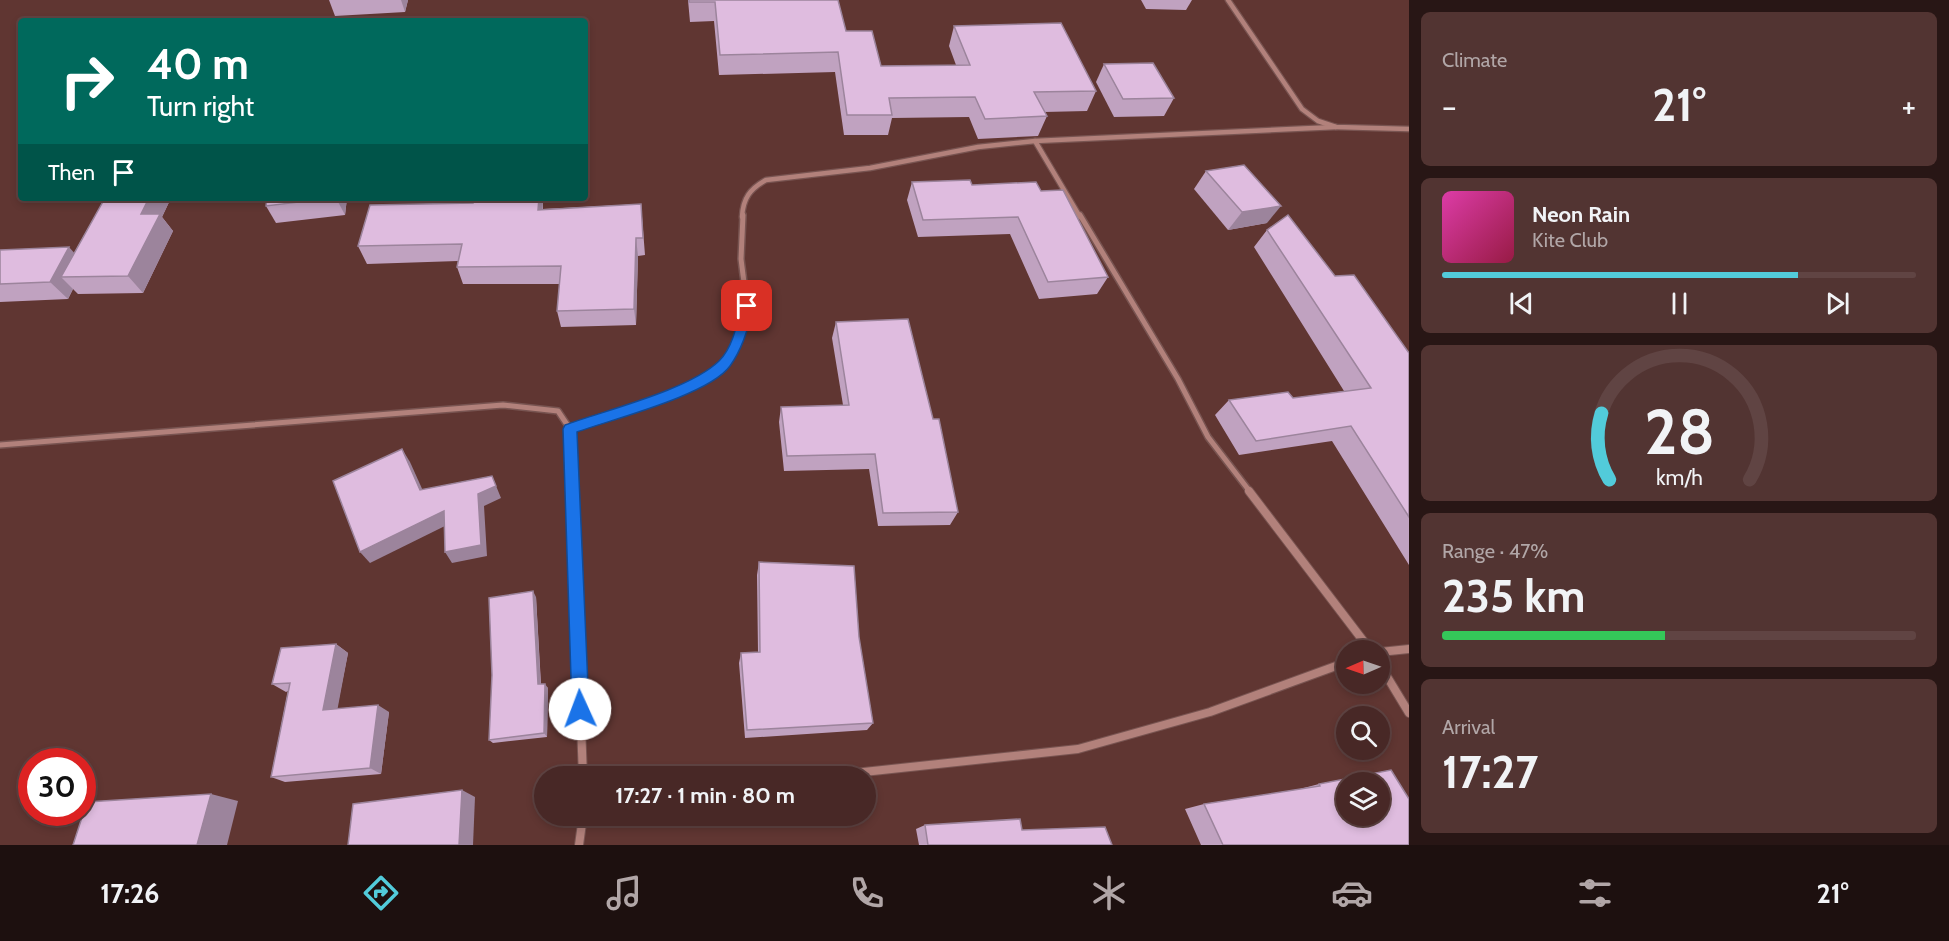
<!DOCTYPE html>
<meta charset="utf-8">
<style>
:root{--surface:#482826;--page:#523432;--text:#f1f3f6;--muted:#b1a6a7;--line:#604443;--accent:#52cbda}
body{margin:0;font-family:Cabin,sans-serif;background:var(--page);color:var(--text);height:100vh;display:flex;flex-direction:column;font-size:22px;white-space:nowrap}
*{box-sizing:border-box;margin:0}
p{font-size:20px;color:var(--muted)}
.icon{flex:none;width:33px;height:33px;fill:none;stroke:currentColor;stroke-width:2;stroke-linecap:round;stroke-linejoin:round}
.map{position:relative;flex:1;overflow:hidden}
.sheet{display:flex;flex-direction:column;gap:12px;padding:12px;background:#281615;width:540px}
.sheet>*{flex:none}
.guide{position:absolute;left:18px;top:18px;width:570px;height:183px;border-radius:6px;box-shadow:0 3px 9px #0003,0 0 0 2px var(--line);background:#00695c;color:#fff;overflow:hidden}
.needle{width:39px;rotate:268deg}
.fabs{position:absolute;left:1336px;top:640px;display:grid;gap:12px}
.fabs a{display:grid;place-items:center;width:54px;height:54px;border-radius:50%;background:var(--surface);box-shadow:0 3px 9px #0003,0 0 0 2px var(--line);font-size:30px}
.speed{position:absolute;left:18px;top:748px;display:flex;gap:12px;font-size:30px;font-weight:700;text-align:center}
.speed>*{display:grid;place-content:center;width:78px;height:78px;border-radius:50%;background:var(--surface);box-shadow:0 3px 9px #0003,0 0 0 2px var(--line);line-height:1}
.speed .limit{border:9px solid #d22;background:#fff;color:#111}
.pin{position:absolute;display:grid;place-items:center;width:51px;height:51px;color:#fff;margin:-26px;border-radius:12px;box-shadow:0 3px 9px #0006}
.me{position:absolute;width:66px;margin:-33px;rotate:358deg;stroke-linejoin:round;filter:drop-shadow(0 0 4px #0008)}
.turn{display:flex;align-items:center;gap:21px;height:126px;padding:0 30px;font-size:27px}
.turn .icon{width:78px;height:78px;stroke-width:2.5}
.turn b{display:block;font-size:42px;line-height:51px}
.then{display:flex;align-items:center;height:57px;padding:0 30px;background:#0003;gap:12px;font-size:22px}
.big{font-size:45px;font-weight:800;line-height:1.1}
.sheet .card{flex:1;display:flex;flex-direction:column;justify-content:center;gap:9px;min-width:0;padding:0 21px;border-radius:9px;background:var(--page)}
.sheet .dial{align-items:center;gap:0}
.dial svg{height:156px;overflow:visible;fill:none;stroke:var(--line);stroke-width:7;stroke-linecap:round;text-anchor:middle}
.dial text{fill:var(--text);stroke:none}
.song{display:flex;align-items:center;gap:18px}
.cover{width:72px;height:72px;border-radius:9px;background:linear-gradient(135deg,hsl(320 70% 55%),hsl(340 70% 35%))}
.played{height:6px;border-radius:3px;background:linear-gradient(90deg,var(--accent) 75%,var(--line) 75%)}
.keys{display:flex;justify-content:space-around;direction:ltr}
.heat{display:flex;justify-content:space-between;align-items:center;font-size:33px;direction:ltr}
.charge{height:9px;border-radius:4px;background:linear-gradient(90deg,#34c759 47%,var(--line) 0)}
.trip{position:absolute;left:534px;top:766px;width:342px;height:60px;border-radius:30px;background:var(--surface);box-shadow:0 3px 9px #0003,0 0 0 2px var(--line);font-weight:800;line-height:60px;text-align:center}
.dock{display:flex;height:96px;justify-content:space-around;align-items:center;background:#1d100f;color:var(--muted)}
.dock .icon{width:42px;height:42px}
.dock .active{color:var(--accent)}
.dock b{font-size:27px;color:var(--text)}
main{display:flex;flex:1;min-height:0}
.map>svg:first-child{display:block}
</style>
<main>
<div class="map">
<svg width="1409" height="845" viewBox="0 0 1409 845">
<rect width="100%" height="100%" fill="#603632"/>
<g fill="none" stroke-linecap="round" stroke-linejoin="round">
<defs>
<g id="minor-far2">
<polyline points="1228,0 1302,109 1318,121 1336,127 1409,129"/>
<polyline points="1035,141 1080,217"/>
<path d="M742 217C743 198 750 189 766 180L870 168 978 147 1035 141 1336 127"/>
</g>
<g id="minor-far1">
<polyline points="1080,215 1178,379 1208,437 1251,493"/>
<polyline points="570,429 693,386 724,364 741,333 747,306 741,259 743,215"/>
<polyline points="0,445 503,405 558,411 570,429 572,493"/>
</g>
<g id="minor">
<polyline points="572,491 583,777"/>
<polyline points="1249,491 1371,651"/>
<polyline points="1380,652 1409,649"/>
<polyline points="1380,665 1409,713"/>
<polyline points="817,777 1078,749 1210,712 1347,662"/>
<polyline points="579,845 583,816"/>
</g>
</defs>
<use href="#minor-far2" stroke="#785451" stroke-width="7"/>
<use href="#minor-far1" stroke="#785451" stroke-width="8"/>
<use href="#minor" stroke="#785451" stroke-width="10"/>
<use href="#minor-far2" stroke="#b2817b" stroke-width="4.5"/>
<use href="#minor-far1" stroke="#b2817b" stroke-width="5"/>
<use href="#minor" stroke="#b2817b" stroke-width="8"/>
</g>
<g fill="#c0a2c0">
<polygon points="329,0 408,0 405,12 335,16"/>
<polygon points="688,0 838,0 846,31 881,66 956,65 949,46 954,26 1096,91 1087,111 1044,112 1047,116 1038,136 978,139 969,117 892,118 888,135 844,135 835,72 719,75 714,21 690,22"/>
<polygon points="1141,0 1192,0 1186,10 1146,9"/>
<polygon points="1104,64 1174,98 1164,116 1114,117 1096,82"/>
<polygon points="1206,171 1267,223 1228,230 1194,189"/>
<polygon points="912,182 1041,191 1108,277 1097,294 1039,299 1010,234 918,237 907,200"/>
<polygon points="105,198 171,198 162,217 173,231 143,293 78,294 73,289 68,299 0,302 0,250 74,253"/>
<polygon points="267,198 347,198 345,215 276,223 266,206"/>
<polygon points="473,198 543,198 543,209 641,204 645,255 638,256 636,325 561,327 557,311 560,284 463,284 457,267 458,261 367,264 358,246 473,203"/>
<polygon points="1267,230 1335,276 1409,353 1409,565 1332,441 1239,455 1215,415 1229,400 1293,398 1344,391 1254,247"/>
<polygon points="836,322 933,419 958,512 950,525 878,526 869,469 784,471 779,422 781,407 843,405 832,338"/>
<polygon points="759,562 859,637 873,723 867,730 745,738 739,663 741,653 758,652 757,575"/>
<polygon points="536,597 541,684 548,688 547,737 493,743 489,740"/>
<polygon points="336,644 348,653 337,708 389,712 381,774 285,782 271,777 288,691 286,692 272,684"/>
<polygon points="1319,784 1409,845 1201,845 1185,809 1204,804 1296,790"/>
<polygon points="925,825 1022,830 1112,845 919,845 916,829"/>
</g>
<g fill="#9c849c">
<polygon points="401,0 408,0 405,12"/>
<polygon points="149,198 171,198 162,217 173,231 143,293 128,276 141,214"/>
<polygon points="336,198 347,198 345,215"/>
<polygon points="539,198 543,198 542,227 538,210"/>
<polygon points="1281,206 1267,223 1228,230 1242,212"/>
<polygon points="636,238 638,256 636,325 634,309"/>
<polygon points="69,247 85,265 61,277 73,289 68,299 50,282"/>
<polygon points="402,449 410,462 428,502 420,490"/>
<polygon points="492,476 501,498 484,506 487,556 452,563 445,552 478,494"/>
<polygon points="444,511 451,523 370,563 360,552"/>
<polygon points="533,591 536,597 541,689 538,684"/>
<polygon points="336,644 348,653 336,717 323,710"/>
<polygon points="545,684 548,688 547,737 544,733"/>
<polygon points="378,705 389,712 381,774 370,768"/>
<polygon points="462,790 475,797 473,845 459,845"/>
<polygon points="211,794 238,801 227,845 197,845"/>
</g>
<g fill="#dfbcdf" stroke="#9c849c" stroke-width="1.5" fill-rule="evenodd">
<polygon points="689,0 838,0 846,31 872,31 881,66 970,65 954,26 1061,23 1096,91 1034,92 1047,116 985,119 975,97 889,98 892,115 847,115 838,52 720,55 715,2 689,2"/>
<polygon points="110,18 152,18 149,21 107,21"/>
<polygon points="1153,63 1174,98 1123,99 1104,64"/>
<polygon points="1244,165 1281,206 1242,212 1206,171"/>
<polygon points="970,180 972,185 1036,182 1041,191 1063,190 1108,277 1048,282 1018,217 923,220 912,182"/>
<polygon points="105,198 149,198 141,214 160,214 128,276 61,277"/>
<polygon points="267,198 332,198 266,206"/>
<polygon points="473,198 539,198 538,210 641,204 643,238 636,238 634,309 557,311 561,266 457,267 462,244 358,246 370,205 473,203"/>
<polygon points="1288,215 1335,276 1354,275 1409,353 1409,517 1351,426 1256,441 1229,400 1288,392 1293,398 1371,388 1267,230"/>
<polygon points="69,247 50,282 0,284 0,250"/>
<polygon points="908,319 933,419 939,419 958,512 883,513 875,454 787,456 781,407 849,405 836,322"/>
<polygon points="402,449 420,490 492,476 496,486 478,494 481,545 445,552 444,511 360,552 333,481"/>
<polygon points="759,562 854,566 859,637 873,723 747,730 741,653 760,652"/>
<polygon points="533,591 538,684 545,684 544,733 489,740 492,675 489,598"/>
<polygon points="336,644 323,710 378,705 370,768 271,777 290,683 272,684 281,648"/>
<path d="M1391 770 1409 799V845H1223L1204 804 1320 786 1319 784ZM1347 783H1380V816H1347Z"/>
<polygon points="462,790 459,845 348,845 353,804"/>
<polygon points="211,794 197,845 73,845 87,802"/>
<polygon points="1020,819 1022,830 1105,827 1112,845 928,845 925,825"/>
</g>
<path fill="#1a73e8" stroke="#114b97" stroke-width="1.5" d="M747 301 753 306C749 327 743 348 730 366 709 395 613 419 577 432L589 709 586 715 580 718 574 715 572 709 563 429 565 425C606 410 689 390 719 361 733 347 737 324 741 306Z"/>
</svg>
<div class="fabs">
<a><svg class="needle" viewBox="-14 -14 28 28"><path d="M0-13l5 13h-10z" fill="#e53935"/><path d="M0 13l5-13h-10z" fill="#b1a6a7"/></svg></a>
<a><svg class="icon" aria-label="search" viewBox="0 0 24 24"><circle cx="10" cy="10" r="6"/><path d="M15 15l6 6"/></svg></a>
<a><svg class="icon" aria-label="layers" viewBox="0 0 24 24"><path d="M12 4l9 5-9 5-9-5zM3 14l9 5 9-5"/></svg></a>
</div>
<div class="speed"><div class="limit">30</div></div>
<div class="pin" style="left:747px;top:306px;background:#d93025"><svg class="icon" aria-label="arrive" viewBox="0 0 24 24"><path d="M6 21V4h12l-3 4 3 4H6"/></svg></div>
<svg class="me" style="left:580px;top:709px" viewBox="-20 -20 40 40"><circle r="19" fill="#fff"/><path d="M0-13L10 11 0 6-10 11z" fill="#1a73e8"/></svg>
<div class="trip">17:27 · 1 min · 80 m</div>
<div class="guide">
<div class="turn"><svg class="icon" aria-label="right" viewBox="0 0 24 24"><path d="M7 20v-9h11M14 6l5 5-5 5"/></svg><div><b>40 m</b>Turn right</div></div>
<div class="then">Then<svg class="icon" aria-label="arrive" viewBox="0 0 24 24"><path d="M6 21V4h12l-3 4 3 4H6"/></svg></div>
</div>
</div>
<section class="sheet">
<div class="card"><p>Climate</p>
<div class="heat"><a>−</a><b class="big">21°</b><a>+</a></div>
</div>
<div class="card">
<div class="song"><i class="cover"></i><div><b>Neon Rain</b><p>Kite Club</p></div></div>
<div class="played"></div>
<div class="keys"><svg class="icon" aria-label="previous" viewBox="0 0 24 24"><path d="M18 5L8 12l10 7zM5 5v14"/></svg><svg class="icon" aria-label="pause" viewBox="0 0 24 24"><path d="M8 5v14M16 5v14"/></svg><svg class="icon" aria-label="next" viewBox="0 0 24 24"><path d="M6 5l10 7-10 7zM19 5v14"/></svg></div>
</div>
<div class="card dial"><svg viewBox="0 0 100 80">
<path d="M14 69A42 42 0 1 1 86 69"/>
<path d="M14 69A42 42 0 0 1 10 35" stroke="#52cbda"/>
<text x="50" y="56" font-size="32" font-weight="700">28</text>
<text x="50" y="72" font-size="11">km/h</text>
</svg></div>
<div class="card"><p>Range · 47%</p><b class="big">235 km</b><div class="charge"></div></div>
<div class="card"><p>Arrival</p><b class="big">17:27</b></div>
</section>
</main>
<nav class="dock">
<b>17:26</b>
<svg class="icon active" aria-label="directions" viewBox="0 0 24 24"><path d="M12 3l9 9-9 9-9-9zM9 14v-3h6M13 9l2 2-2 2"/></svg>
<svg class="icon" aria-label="music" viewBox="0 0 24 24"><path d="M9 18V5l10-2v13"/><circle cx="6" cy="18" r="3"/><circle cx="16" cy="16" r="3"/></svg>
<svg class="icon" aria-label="phone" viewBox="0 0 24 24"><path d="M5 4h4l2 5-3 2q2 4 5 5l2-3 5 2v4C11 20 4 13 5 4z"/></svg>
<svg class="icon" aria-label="climate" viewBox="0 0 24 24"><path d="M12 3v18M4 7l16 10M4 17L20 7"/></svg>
<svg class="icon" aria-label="car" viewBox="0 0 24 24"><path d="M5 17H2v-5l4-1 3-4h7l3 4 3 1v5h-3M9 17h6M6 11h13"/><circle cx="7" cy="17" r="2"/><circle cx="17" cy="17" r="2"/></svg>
<svg class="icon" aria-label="filters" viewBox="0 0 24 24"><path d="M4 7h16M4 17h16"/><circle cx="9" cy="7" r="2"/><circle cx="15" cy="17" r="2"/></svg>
<b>21°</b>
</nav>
